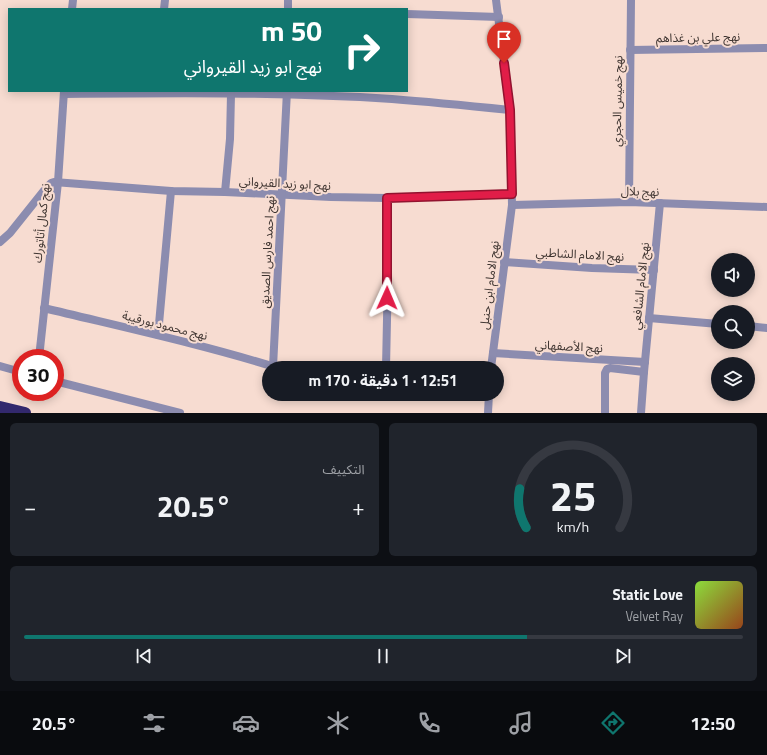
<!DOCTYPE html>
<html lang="ar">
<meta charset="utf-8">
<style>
:root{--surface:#171b24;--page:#20242c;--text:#f1f3f6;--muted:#9ea1a6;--line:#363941;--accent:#0f766e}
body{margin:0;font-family:"Titillium Web","Noto Sans Arabic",sans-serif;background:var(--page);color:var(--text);direction:rtl;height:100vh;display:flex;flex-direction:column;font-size:15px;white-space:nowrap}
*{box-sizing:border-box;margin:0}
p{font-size:13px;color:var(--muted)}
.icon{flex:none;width:22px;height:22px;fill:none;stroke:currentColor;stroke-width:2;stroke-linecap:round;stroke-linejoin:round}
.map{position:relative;height:413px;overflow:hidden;direction:ltr}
.details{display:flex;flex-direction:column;gap:10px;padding:10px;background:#0d0f14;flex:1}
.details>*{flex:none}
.banner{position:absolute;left:8px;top:8px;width:400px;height:84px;border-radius:0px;box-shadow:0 2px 10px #0003;direction:rtl;background:#0f766e;color:#fff;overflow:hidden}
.tools{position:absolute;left:711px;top:253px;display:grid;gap:8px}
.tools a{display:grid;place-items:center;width:44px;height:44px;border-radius:50%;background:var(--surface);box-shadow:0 2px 10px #0003;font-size:20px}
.speed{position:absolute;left:12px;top:349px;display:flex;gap:8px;font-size:20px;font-weight:700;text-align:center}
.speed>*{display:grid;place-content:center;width:52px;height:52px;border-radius:50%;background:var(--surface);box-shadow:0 2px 10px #0003;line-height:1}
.speed .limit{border:6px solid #d22;background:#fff;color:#111}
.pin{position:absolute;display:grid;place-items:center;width:34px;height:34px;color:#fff;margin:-41px -17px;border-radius:50% 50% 50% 0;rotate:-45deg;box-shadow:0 0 4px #0007}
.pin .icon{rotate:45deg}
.me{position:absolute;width:44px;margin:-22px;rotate:1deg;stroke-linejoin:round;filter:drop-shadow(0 0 3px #0008)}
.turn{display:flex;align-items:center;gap:14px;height:84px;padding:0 20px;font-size:18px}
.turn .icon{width:52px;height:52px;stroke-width:2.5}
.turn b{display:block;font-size:28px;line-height:34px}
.big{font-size:30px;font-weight:700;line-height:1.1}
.details .tile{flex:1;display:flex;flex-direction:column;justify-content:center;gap:6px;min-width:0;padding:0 14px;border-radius:6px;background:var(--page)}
.details .dial{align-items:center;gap:0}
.dial svg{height:104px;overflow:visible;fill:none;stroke:var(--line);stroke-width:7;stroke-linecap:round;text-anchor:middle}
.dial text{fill:var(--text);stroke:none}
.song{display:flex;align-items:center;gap:12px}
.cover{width:48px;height:48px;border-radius:6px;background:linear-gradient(135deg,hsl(90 70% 55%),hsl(20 70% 35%))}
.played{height:4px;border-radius:2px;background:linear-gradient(90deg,var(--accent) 70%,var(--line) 70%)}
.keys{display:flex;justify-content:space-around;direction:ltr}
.heat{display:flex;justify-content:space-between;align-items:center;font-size:22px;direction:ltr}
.details .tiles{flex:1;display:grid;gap:10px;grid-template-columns:1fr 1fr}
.tile:last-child{grid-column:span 2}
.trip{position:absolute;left:262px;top:361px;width:242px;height:40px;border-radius:20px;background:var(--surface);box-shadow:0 2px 10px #0003;font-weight:700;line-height:40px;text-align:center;direction:rtl}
.menu{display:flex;height:64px;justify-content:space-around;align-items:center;background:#090b0e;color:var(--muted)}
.menu .icon{width:28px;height:28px}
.menu .on{color:var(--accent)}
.menu b{font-size:18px;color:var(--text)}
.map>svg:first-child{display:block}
</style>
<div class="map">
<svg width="767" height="413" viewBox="0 0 767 413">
<rect width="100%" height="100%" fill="#f7dcd1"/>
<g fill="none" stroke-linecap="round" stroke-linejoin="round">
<g stroke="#8c8caf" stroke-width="8">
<polyline points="72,9 73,0"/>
<polyline points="164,9 165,0"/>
<polyline points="288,9 288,0"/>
<polyline points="407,14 499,17"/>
<polyline points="630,50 767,48"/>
<path d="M64 94C173 93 283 92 392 99 431 102 471 106 510 110"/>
<polyline points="225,192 230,139 231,94"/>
<polyline points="629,202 631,0"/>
<polyline points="512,205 629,202 767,207"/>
<polyline points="0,242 10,233 46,188 51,183 54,182 171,191 225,192 331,197 387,198 512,194"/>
<polyline points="504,262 592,268 654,270"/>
<path d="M44 308C122 327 201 344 278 368"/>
<polyline points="649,318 718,324"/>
<polyline points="748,326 767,328"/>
<polyline points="158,335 171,191"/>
<polyline points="493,353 645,362"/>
<polyline points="39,358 58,182 64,91"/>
<polyline points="0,366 21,372"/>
<polyline points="273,367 287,91"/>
<polyline points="386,368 388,271 387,198"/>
<polyline points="491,368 512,205 510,110 496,0"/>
<polyline points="55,381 180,413"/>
<polyline points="366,394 376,397 383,394"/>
<polyline points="488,413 489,394"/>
<polyline points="605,413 605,373 607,369 610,368 644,372"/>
<polyline points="641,413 644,372 660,203"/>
</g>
<polyline stroke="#32286d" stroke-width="12" points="0,407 25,413"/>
</g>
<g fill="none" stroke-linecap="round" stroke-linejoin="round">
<defs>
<polyline id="route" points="387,298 387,198 512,194 510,110 504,63"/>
</defs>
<use href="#route" stroke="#92132f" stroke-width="10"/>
<use href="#route" stroke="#e11d48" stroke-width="7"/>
</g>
<g text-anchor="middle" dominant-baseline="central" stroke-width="4" stroke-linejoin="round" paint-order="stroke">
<g font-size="12" fill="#3e3430" stroke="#f7dcd1">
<text transform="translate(698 37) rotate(-1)">نهج علي بن غذاهم</text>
<text transform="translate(617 101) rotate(-89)">نهج خميس الحجري</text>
<text transform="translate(285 183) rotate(3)">نهج ابو زيد القيرواني</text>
<text transform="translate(640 191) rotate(1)">نهج بلال</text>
<text transform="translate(41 223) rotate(-84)">نهج كمال أتاتورك</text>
<text transform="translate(267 252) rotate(-87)">نهج احمد فارس الصديق</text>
<text transform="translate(580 254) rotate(3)">نهج الامام الشاطبي</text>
<text transform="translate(489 285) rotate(-83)">نهج الامام ابن حنبل</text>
<text transform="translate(640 286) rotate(-84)">نهج الامام الشافعي</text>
<text transform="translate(165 325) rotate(14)">نهج محمود بورقيبة</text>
<text transform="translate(569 346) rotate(3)">نهج الأصفهاني</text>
</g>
</g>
</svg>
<div class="tools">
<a><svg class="icon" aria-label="sound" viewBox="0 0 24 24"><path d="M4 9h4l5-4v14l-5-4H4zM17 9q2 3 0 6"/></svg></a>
<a><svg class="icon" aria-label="search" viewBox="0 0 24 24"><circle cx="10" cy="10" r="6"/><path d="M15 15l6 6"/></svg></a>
<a><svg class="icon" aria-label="layers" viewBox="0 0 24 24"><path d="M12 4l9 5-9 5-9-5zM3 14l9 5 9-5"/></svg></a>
</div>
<div class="speed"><div class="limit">30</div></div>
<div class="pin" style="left:504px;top:63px;background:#d93025"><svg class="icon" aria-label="arrive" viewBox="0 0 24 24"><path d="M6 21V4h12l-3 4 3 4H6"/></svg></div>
<svg class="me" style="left:387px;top:298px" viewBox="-20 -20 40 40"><path d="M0-17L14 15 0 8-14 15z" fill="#e11d48" stroke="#fff" stroke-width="4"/></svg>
<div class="trip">12:51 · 1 دقيقة · 170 m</div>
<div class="banner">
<div class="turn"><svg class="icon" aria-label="right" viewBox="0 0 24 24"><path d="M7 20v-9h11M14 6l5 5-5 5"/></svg><div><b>50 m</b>نهج ابو زيد القيرواني</div></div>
</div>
</div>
<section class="details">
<div class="tiles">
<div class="tile dial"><svg viewBox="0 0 100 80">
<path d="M14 69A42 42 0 1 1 86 69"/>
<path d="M14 69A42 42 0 0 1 9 39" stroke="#0f766e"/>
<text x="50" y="56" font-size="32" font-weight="700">25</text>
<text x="50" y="72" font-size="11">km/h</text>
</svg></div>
<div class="tile"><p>التكييف</p>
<div class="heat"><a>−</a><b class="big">20.5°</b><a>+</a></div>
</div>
<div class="tile">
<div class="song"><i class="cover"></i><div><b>Static Love</b><p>Velvet Ray</p></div></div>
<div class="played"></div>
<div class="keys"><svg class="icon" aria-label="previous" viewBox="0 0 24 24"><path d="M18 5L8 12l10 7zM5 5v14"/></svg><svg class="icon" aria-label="pause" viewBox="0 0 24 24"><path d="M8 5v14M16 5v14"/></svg><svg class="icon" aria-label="next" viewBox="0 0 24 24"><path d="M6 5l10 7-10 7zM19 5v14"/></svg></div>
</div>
</div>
</section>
<nav class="menu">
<b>12:50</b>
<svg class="icon on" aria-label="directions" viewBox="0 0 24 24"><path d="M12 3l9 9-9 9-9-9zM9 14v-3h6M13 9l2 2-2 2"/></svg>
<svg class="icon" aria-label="music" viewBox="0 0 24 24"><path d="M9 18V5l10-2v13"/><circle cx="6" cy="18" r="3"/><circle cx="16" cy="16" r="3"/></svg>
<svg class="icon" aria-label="phone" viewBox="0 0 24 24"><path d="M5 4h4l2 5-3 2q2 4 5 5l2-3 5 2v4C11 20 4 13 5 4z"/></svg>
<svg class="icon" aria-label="climate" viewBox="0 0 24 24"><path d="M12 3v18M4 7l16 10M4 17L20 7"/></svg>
<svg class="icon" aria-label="car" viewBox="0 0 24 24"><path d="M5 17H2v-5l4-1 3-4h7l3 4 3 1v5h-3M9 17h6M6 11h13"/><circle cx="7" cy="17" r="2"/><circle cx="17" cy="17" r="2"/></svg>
<svg class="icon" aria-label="filters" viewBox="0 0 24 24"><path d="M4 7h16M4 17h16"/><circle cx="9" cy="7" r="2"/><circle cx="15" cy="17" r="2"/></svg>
<b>20.5°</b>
</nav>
